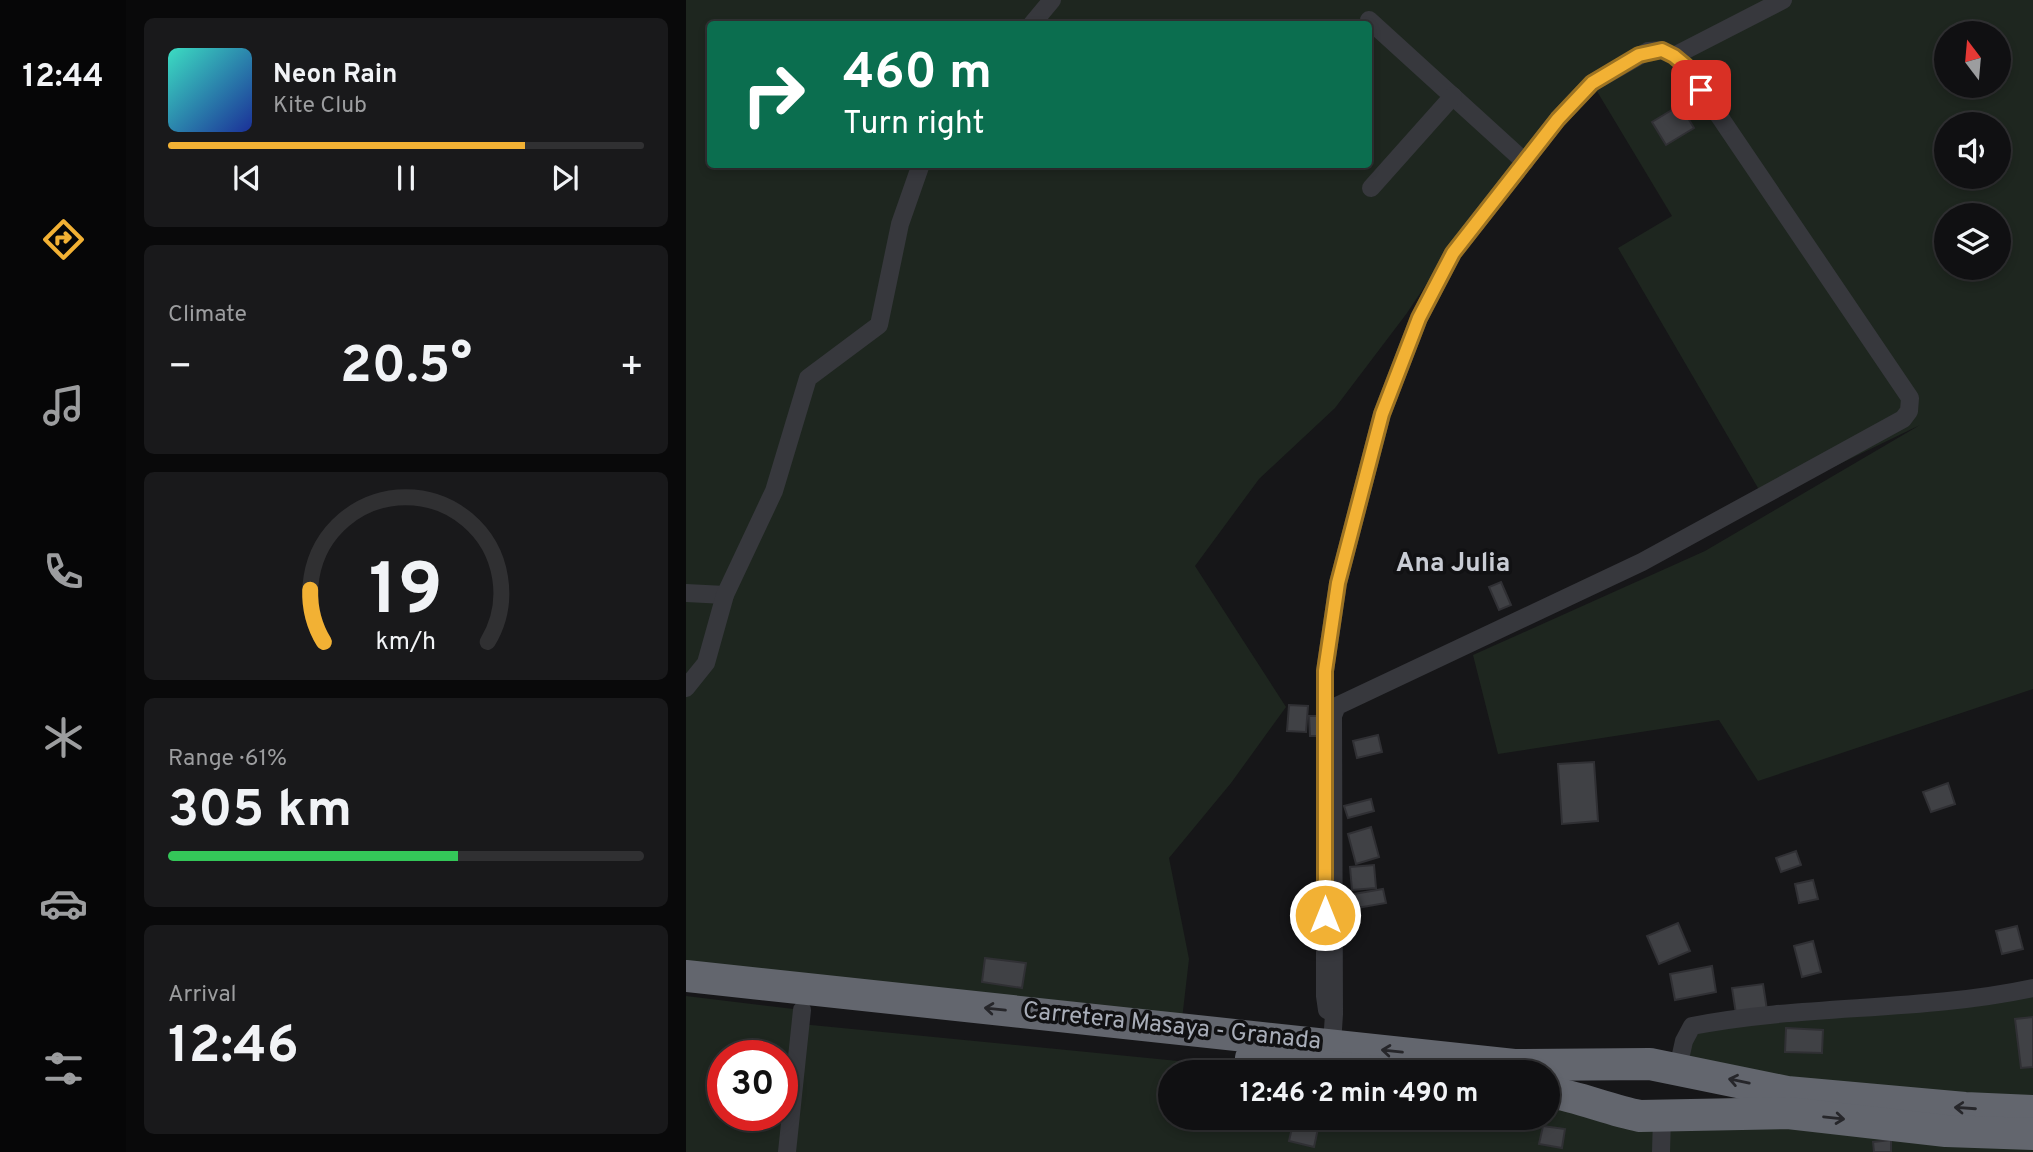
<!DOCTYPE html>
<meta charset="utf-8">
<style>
:root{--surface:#101012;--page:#19191b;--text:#f1f3f6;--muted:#9c9d9f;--line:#303032;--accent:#f2b134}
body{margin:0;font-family:Overpass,sans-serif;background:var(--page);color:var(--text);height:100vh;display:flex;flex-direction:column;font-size:26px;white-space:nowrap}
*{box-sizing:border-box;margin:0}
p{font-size:23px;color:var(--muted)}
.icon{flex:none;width:38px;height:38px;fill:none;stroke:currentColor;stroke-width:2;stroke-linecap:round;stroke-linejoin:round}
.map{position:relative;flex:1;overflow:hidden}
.sheet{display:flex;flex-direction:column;gap:18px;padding:18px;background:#09090a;width:560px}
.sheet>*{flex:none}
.guide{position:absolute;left:21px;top:21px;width:665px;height:147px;border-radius:7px;box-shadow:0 4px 10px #0003,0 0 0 2px var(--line);background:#0b6e4f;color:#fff;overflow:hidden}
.needle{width:46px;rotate:344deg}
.tools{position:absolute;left:1248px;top:21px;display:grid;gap:14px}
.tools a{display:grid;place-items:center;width:77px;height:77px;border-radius:50%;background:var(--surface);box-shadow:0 4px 10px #0003,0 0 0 2px var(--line);font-size:35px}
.speed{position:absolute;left:21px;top:1040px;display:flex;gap:14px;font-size:35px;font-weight:700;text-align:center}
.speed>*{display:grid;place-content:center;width:91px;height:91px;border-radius:50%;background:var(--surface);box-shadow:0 4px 10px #0003,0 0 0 2px var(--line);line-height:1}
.speed .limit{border:10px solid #d22;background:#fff;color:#111}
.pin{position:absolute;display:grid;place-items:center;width:60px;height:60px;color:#fff;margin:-30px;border-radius:14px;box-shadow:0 4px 10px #0006}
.me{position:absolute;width:77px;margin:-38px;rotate:0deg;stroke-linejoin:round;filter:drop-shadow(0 0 5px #0008)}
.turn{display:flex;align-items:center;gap:24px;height:147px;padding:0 21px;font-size:32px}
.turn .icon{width:91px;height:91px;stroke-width:2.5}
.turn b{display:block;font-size:49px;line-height:60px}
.big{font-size:52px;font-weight:700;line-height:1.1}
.sheet .widget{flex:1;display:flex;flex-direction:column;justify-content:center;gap:10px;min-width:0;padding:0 24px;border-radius:10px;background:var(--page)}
.sheet .dial{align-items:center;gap:0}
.dial svg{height:182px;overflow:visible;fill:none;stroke:var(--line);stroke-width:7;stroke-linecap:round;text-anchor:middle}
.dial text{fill:var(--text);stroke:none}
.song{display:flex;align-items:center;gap:21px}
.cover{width:84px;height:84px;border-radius:10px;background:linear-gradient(135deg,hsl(170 70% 55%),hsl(230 70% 35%))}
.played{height:7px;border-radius:4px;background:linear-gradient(90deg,var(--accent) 75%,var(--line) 75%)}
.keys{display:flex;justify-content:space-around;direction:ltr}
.heat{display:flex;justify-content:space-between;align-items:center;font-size:38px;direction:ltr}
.charge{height:10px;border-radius:5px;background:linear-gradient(90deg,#34c759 61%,var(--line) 0)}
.trip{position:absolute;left:472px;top:1060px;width:402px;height:70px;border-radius:35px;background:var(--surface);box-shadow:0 4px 10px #0003,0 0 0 2px var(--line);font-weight:700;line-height:70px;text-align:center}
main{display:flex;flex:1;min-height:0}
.tab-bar{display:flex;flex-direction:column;width:126px;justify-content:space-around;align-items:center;background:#060607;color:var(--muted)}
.tab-bar .icon{width:49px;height:49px}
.tab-bar .on{color:var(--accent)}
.tab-bar b{font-size:32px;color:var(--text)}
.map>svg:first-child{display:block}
</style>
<main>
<nav class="tab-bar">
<b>12:44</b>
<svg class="icon on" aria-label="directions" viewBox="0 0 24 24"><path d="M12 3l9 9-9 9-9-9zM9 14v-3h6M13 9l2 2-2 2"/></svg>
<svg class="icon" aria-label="music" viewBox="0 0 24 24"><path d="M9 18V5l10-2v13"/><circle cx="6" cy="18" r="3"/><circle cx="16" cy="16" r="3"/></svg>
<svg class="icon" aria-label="phone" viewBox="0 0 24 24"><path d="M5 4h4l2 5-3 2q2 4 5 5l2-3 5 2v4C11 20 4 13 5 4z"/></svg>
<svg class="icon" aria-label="climate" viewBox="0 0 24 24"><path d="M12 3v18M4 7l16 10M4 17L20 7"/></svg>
<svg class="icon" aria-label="car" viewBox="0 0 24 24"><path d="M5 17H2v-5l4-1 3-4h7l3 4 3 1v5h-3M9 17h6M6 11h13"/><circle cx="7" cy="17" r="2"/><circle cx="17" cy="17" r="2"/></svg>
<svg class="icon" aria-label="filters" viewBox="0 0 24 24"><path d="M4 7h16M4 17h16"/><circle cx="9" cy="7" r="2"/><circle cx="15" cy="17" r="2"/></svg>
</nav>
<section class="sheet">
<div class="widget">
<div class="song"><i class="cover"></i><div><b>Neon Rain</b><p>Kite Club</p></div></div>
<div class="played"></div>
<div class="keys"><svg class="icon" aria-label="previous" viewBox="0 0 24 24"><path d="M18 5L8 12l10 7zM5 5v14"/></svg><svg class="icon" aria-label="pause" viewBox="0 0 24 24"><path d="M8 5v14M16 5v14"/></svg><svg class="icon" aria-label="next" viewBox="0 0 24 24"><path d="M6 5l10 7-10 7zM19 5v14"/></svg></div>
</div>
<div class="widget"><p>Climate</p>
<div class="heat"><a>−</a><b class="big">20.5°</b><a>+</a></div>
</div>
<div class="widget dial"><svg viewBox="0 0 100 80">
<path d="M14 69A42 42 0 1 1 86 69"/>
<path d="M14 69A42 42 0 0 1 8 46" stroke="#f2b134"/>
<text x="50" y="56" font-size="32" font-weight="700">19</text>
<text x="50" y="72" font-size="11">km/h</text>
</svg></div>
<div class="widget"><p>Range · 61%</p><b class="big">305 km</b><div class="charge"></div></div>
<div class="widget"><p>Arrival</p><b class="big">12:46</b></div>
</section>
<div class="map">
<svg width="1347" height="1152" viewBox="0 0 1347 1152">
<rect width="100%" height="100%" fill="#161618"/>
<g fill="#1e261f" fill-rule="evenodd">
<path d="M0 0H1347V689L1072 781 1033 720 812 754 787 655 1019 551 1234 425 1079 500 932 248 986 216 909 88 781 223 721 313 649 408 573 479 509 566 600 707 545 783 483 858 503 959 495 1028 0 976ZM24 24H682V164H24ZM1260 33H1312V86H1260ZM1260 124H1312V177H1260ZM1260 215H1312V268H1260Z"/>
<polygon points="1347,988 1347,1111 992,1068 1001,1032"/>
<path d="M0 996 116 1010 115 1024 614 1073H485V1118H863V1099L976 1117 1347 1134V1152H0ZM37 1055H96V1115H37Z"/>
</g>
<g fill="#404145" stroke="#303034" stroke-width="2">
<polygon points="994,105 1008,128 980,145 966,122"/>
<polygon points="815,582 825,605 813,610 803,587"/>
<polygon points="603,705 622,706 620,732 601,731"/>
<polygon points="623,716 636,716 637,736 624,736"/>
<polygon points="692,735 696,752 671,758 667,741"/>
<polygon points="908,762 912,821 876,824 872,764"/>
<polygon points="1262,783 1269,804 1245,812 1237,792"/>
<polygon points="685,799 688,811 662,818 658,806"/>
<polygon points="685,827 693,857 670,864 662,834"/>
<polygon points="1110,851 1115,865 1095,872 1090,858"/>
<polygon points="688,865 690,888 666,890 664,867"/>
<polygon points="1127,880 1132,899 1113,903 1109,884"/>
<polygon points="697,889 700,903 665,909 662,895"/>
<polygon points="992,923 1004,951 973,964 961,936"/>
<polygon points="1331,926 1337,949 1316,954 1310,931"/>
<polygon points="1127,941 1135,972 1116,977 1108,946"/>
<polygon points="299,958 340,963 336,988 296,982"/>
<polygon points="1026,966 1030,992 989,1000 984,974"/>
<polygon points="1077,984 1081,1010 1050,1014 1046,988"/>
<polygon points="1347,1017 1347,1067 1335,1068 1329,1019"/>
<polygon points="1100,1028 1137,1030 1136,1053 1099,1052"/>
<polygon points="33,1062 37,1062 37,1086 31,1085"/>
<polygon points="784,1118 801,1118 801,1130 784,1129"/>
<polygon points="608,1119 633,1124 628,1147 603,1141"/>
<polygon points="857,1126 879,1129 876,1148 853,1144"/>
<polygon points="1205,1140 1205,1152 1188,1152 1187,1142"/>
</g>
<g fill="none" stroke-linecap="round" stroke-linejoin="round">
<g stroke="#37383d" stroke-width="18">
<polyline points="683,20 839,162"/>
<polyline points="346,24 366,0"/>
<polyline points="988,56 1097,0"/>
<polyline points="685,188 767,96"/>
<polyline points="0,593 39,595"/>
<polyline points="0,688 20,663 39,595 88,491 122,378 193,325 214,224 235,164"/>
<polyline points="646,1044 648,1014 647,716 651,706 956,562 1217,419 1223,411 1224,398 1000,67 988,56 976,50 962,51 906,83 872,119 767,253 733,318 696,414 652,583 639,671 639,996 641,1010 648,1014"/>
<path d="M992 1068 998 1041 1006 1026C1118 1004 1235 1012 1347 988"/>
<polyline points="101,1152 116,1010"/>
<polyline points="975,1152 976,1117"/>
</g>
<g stroke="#63666e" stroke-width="32">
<polyline points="0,976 828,1065 964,1064 1101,1092 1279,1108 1347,1111"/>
<polyline points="565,1058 700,1073"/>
<path d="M863 1092C894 1097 923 1110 954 1116L1102 1113 1260 1131 1347 1134"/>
</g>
</g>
<defs><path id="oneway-shaft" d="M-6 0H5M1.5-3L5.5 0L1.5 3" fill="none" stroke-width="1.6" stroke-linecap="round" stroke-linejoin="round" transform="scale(1.75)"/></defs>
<g stroke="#26262a">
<use href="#oneway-shaft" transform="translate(309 1009) rotate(-174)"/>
<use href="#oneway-shaft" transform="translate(706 1051) rotate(-174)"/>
<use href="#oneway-shaft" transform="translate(1053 1081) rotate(-168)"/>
<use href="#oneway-shaft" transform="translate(1279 1108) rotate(-176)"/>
<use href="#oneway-shaft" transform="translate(1148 1118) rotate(6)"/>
</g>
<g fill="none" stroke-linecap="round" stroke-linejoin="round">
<defs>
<polyline id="route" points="639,915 639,671 652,583 696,414 733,318 767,253 872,119 906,83 953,55 976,50 988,56 1000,66 1015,90"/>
</defs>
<use href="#route" stroke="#9d7322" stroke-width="18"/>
<use href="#route" stroke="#f2b134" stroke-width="12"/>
</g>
<g text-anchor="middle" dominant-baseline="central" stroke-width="7" stroke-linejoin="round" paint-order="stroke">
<g font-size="24" fill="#a8adb8" stroke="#111113">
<text transform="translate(486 1027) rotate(6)">Carretera Masaya - Granada</text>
</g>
<g font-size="26" font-weight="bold" fill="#c9ccd4" stroke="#111113">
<text x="767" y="564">Ana Julia</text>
</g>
</g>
</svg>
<div class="tools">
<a><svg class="needle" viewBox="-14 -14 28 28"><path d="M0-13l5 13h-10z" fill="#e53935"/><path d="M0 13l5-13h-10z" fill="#9c9d9f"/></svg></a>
<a><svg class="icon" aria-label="sound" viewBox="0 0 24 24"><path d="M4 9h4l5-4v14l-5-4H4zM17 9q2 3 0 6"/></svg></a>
<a><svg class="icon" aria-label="layers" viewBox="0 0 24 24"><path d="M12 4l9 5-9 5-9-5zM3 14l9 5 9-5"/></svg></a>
</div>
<div class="speed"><div class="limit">30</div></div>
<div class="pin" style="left:1015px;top:90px;background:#d93025"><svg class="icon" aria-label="arrive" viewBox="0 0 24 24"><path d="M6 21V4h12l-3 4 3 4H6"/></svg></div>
<svg class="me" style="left:639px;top:915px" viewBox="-20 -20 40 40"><circle r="17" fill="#f2b134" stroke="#fff" stroke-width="3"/><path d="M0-11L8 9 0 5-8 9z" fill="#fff"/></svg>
<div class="trip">12:46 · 2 min · 490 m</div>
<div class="guide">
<div class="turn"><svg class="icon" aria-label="right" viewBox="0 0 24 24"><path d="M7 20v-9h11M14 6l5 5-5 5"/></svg><div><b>460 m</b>Turn right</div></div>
</div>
</div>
</main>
